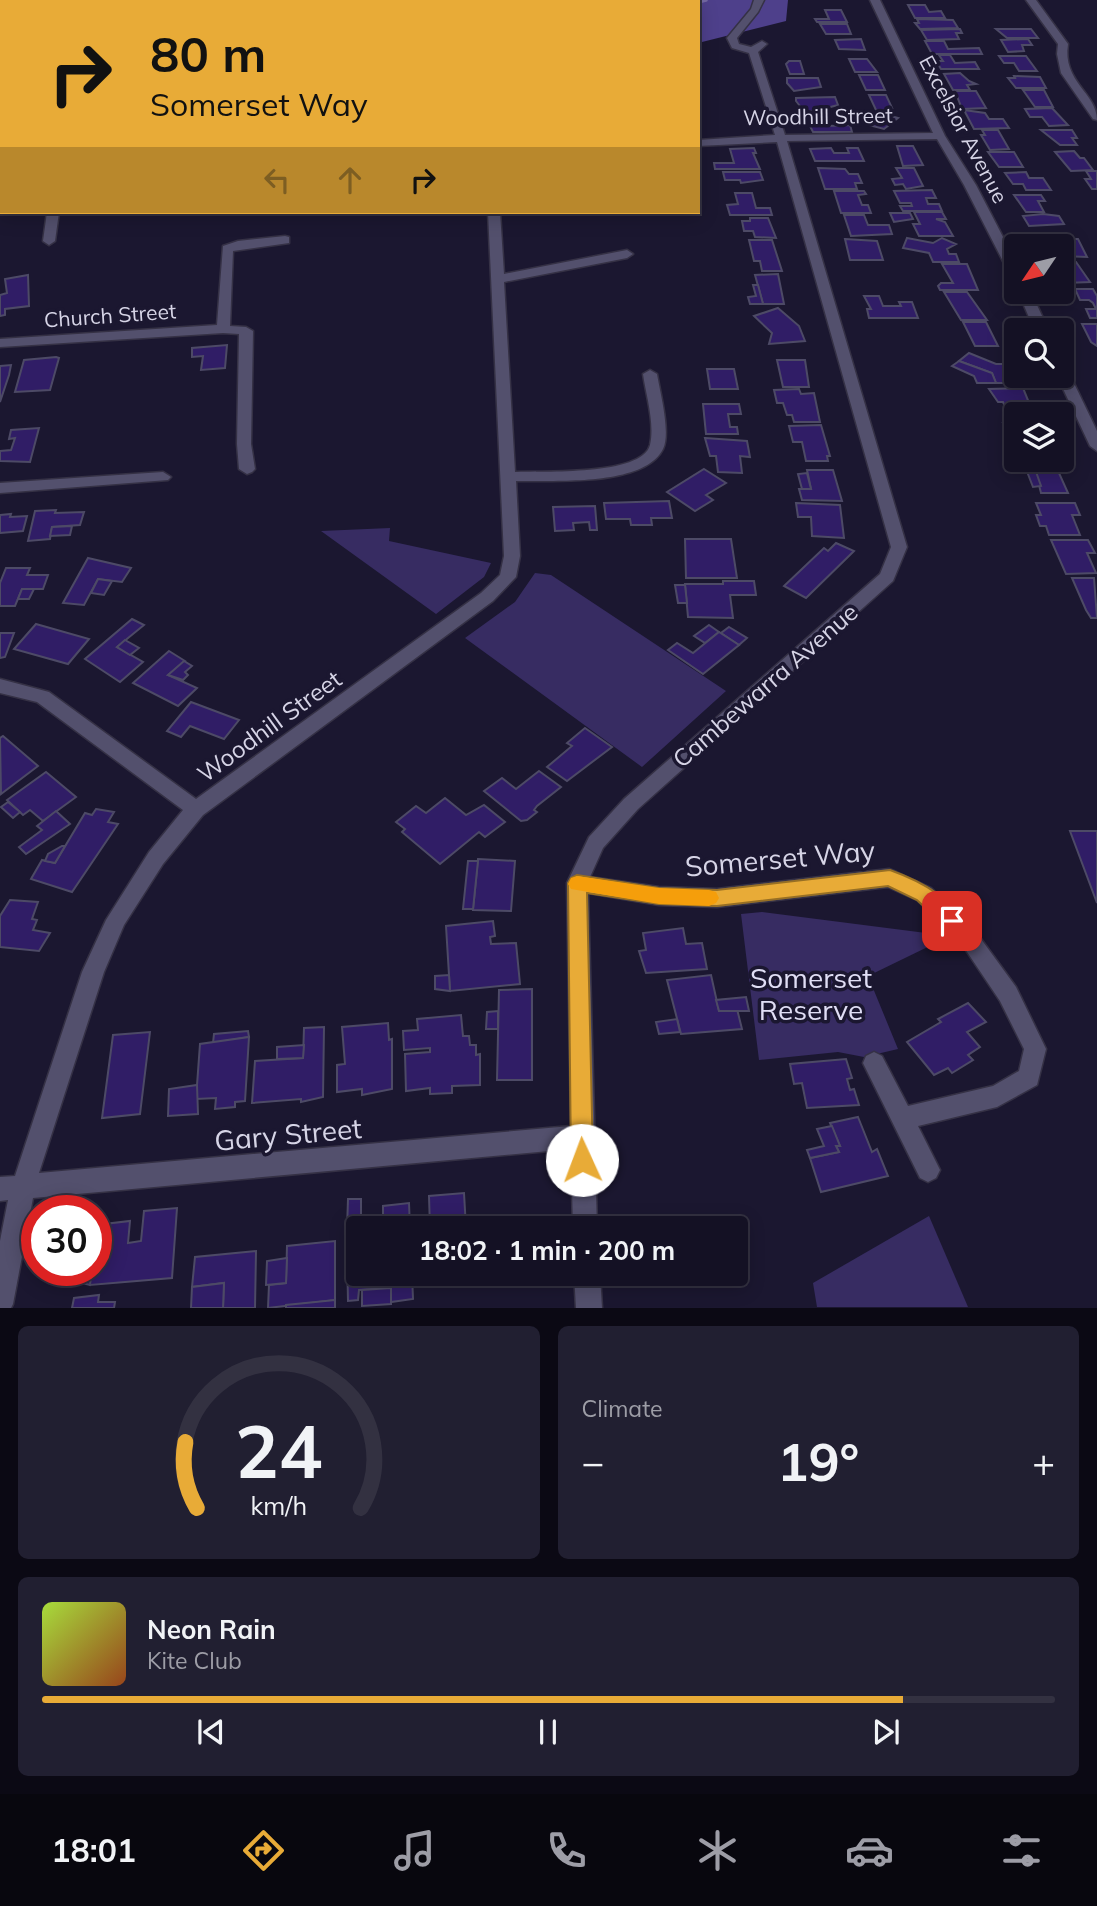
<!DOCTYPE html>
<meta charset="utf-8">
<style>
:root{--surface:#141124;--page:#211f31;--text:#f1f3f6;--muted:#9d9da6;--line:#333141;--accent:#e8ab37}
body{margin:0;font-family:Mulish,sans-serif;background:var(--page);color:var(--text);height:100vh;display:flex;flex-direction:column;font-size:26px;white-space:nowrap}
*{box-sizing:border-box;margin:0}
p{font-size:23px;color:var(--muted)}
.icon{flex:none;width:38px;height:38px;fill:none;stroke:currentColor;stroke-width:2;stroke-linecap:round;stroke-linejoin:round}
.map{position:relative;height:1308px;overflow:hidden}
.details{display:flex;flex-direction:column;gap:18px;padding:18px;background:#0b0914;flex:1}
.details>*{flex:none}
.top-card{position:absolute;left:0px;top:0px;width:700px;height:214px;box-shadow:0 4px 18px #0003,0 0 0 2px var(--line);background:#e8ab37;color:#111;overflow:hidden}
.needle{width:46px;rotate:235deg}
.fabs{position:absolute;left:1004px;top:234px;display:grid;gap:14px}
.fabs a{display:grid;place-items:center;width:70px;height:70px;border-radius:7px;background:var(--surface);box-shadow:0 4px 18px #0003,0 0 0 2px var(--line);font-size:35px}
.speed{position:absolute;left:21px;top:1195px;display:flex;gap:14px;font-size:35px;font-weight:700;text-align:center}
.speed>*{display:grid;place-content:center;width:91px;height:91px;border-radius:50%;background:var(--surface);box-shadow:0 4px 18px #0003,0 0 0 2px var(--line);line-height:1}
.speed .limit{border:10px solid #d22;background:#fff;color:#111}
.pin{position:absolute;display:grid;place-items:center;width:60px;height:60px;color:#fff;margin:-30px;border-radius:14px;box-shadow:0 4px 10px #0006}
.me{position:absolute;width:77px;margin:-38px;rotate:358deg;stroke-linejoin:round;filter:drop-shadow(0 0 5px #0008)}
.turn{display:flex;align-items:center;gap:24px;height:147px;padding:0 35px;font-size:32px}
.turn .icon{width:91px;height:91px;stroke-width:2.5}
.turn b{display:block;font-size:49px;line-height:60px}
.lanes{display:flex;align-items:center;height:66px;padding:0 35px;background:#0003;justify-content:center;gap:35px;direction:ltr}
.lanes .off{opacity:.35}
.big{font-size:52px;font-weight:700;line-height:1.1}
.details .widget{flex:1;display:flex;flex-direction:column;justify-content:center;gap:10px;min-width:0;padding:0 24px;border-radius:10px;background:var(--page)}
.details .dial{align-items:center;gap:0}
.dial svg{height:182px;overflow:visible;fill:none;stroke:var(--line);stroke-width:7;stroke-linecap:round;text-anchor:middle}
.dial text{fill:var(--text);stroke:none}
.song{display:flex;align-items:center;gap:21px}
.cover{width:84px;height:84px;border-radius:10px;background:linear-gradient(135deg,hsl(80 70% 55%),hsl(20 70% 35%))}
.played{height:7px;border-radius:4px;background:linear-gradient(90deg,var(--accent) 85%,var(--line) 85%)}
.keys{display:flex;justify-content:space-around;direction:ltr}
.heat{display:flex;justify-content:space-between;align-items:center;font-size:38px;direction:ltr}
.details .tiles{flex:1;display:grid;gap:18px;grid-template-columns:1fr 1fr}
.widget:last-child{grid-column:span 2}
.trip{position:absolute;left:346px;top:1216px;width:402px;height:70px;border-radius:7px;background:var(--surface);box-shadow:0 4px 18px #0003,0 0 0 2px var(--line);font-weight:700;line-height:70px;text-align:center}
.menu{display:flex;height:112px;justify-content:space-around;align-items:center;background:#08070e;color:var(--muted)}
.menu .icon{width:49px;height:49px}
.menu .active{color:var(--accent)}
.menu b{font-size:32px;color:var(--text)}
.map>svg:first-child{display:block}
</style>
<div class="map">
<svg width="1097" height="1308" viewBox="0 0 1097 1308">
<rect width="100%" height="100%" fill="#1b1730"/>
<g fill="#372c62">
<polygon points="390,528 389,541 491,563 484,577 436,614 321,531"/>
<polygon points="535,573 551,575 726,691 642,767 465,638 515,602"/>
<polygon points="762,912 926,933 942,940 868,976 898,1049 864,1057 838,1052 759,1060 741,914"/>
<polygon points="929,1216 968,1307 817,1307 813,1283"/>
</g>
<polygon fill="#4e408b" points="578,0 788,0 786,21 698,43 698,2 572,2"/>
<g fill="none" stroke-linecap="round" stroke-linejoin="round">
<polyline stroke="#7368a2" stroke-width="3.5" points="698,2 706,0"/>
</g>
<g fill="#301d66" stroke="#4d4a66" stroke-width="2">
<polygon points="908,5 925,5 929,12 941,11 945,18 915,18"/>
<polygon points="825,10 841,10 847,22 817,22 815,19 829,19"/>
<polygon points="917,19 953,20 958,28 920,29 915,23 919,23"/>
<polygon points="820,24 847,24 851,34 826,34"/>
<polygon points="960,29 962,33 956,33 959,39 927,40 921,30"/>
<polygon points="996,29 1031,29 1038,38 1007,38"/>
<polygon points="861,39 865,50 839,49 835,40"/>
<polygon points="1028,39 1032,45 1022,45 1024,51 1008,52 1001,40"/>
<polygon points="925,41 944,41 948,49 979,48 982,54 932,54"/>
<polygon points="939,55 950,55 955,63 975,62 979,69 941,69 936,61 943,61"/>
<polygon points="999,56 1026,56 1037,71 1019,71 1014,63 1004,63"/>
<polygon points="849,59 867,59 877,72 855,72"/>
<polygon points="789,61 800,61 804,74 790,74 786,64"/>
<polygon points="960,73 969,81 976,84 967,85 970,90 953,90 944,74"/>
<polygon points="859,75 878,75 885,90 866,90"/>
<polygon points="1014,76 1040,77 1046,88 1016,88 1008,78 1015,78"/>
<polygon points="787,78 818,78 821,87 794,91 787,83"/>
<polygon points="1023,90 1044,90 1053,107 1035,107"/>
<polygon points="955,91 976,91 986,108 962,109"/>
<polygon points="869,95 886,95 893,110 876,110"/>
<polygon points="835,97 838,105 815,111 804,111 796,101 796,98"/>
<polygon points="1052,108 1068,125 1049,126 1042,117 1030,117 1025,109"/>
<polygon points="964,110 985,113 989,119 1003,119 1009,128 974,129"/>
<polygon points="883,114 898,118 884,129 869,125"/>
<polygon points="808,115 825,115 828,126 850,125 852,132 813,132 806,118 810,118"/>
<polygon points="982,130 998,130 1009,149 990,150 981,135 985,135"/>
<polygon points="1041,130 1072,130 1077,138 1072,138 1077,145 1060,145"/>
<polygon points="897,146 913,146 923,165 903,166"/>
<polygon points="754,148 756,153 753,153 760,169 715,169 714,163 734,163 730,149"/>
<polygon points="831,148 834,153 849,153 847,148 858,148 864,161 815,161 810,149"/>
<polygon points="1074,151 1080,158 1084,158 1093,170 1071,171 1055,152"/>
<polygon points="988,152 1014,152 1023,167 999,167"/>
<polygon points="818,168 845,169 849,174 858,174 862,183 855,183 857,189 825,189"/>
<polygon points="896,168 914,168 923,186 906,189 903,184 895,185 892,179 902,178"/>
<polygon points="1086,171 1097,171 1097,189 1092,189 1085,179 1091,179"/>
<polygon points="723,172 760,172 763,180 741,183 740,180 725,180"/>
<polygon points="1026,172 1029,178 1043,178 1051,190 1026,190 1023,184 1013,184 1005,173"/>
<polygon points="932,190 936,198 926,198 928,204 939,204 942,211 903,211 900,206 912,206 911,203 900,203 894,191"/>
<polygon points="834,191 864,191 866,194 858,195 862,205 868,205 871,213 841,213"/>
<polygon points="735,193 752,193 756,208 770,208 772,215 730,215 727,205 738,204"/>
<polygon points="1014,195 1041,195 1045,201 1038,201 1044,212 1026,212"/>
<polygon points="914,212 942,212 946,219 936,219 945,222 953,236 919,236 913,224 920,224"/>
<polygon points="890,213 910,213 913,219 894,222"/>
<polygon points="1043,214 1059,216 1064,224 1029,226 1023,216"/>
<polygon points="844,215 864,215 868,225 889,225 892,234 851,236"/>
<polygon points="750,218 768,218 776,238 755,237 753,231 744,231 742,221 750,221"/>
<polygon points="907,238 933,243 942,238 956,244 947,249 949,254 956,254 959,262 933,262 929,253 903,248"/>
<polygon points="845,239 877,241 883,260 850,260"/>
<polygon points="1072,239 1078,239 1087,257 1062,256 1062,247 1053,247 1050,240 1062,241 1065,247 1070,247 1066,241 1073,241"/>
<polygon points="749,240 772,240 782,271 762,271 760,261 754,261"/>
<polygon points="1062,262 1076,262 1090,282 1065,283"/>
<polygon points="942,264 967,264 978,290 940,290 938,286 941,283 953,283"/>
<polygon points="778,274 784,304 763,304 755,275"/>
<polygon points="28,275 29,306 5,309 5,315 0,316 0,295 7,293 5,279"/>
<polygon points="753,285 758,285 763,304 750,304 748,297 756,296"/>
<polygon points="1075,289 1093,289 1097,296 1097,318 1090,318 1086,309 1096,309 1093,303 1089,300 1080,300"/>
<polygon points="944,292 967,292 987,320 961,320"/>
<polygon points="864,296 879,296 883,306 901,306 899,302 912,302 918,318 869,318 867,309 871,309"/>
<polygon points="778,308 799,326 805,341 769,344 772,333 754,316"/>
<polygon points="963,322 986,322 998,346 975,346"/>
<polygon points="1082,324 1097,324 1097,346 1091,342"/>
<polygon points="227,345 225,368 201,370 203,356 192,357 192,348"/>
<polygon points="969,353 996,364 1012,364 1016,383 996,383 992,373 959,361"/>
<polygon points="56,357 59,358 50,390 15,392 24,360"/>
<polygon points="777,360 805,360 809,387 783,387"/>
<polygon points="959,361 992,373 996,383 977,383 974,376 952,366"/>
<polygon points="11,365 9,375 0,402 0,366"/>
<polygon points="707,369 734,369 738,389 710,389"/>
<polygon points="1023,388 1034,415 1017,415 1017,420 1011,420 1003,402 998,402 989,389"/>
<polygon points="799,389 801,394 814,393 820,422 794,422 792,415 787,415 783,403 777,403 774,390"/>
<polygon points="703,404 739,404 741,414 728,414 730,427 737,427 738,434 706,434"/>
<polygon points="1017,422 1017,457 1003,423"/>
<polygon points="821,425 830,456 827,456 828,461 806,461 802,442 793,442 789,426"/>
<polygon points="39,428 30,462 0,461 0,451 11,450 15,438 9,439 11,430"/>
<polygon points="705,438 747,441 750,457 740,456 742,473 718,472 716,456 710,456"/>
<polygon points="1022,460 1046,460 1050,469 1045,469 1046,473 1059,473 1068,493 1041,493 1035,469 1024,466"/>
<polygon points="704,469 726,483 706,495 713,500 695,511 667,492"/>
<polygon points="1026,469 1035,469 1041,486 1033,487"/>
<polygon points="807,470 833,470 842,501 802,500 799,489 811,489"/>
<polygon points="807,473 811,489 802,489 798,474"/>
<polygon points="669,501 672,518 651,518 652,525 631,525 630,519 606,519 604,503"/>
<polygon points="796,503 840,505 844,538 812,536 811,517 798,517"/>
<polygon points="1036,503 1075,503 1080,515 1072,515 1080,535 1049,535 1046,526 1040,526 1036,515 1041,515"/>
<polygon points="595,506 597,530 590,530 589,522 573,523 574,530 555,531 553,507"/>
<polygon points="56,510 55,513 84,512 80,525 52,527 50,539 28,541 35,511"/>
<polygon points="11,514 10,517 27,516 23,531 0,533 0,515"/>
<polygon points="72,526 70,535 50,536 52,527"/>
<polygon points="685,539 731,539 737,578 686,578"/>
<polygon points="1051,540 1088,540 1095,553 1087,553 1096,573 1066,574"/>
<polygon points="836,543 854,551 806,598 784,586 824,548 828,551"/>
<polygon points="88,558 131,568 122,582 98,579 84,605 63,603"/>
<polygon points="6,568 30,568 27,575 48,575 43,589 22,589 15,606 0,606 0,583"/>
<polygon points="1072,578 1094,578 1097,618 1091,618 1086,610"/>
<polygon points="98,579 112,581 104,595 91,593"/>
<polygon points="723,581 754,581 756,595 730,595 733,618 688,617 685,584 723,584"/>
<polygon points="675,585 685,585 687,603 678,603"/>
<polygon points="22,589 34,589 29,599 18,599"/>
<polygon points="132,619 144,625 117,647 143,662 120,682 85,659"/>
<polygon points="36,624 89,639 68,664 14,649"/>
<polygon points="709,625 719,632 705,643 694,636"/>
<polygon points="729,627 747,638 739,645 721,633"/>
<polygon points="719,632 739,645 703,674 668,650 677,643 693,653"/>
<polygon points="0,633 14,633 5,657 0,658"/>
<polygon points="125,640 139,648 130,655 117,647"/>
<polygon points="169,651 185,661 168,675 197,688 178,706 133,683"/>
<polygon points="184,661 192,666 185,672 188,675 183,680 168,675"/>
<polygon points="191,702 239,720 224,739 190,726 181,737 167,731"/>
<polygon points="585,728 612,747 567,781 547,767 572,746 567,743"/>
<polygon points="3,736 38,766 1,794 0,738"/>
<polygon points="539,771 561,787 537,806 534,810 537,812 527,820 521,821 484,791 502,778 516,789"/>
<polygon points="46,772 76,797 43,821 30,810 23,815 7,800"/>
<polygon points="445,798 466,815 484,805 505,822 485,837 479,832 440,864 402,832 405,829 396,822 416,806 426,813"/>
<polygon points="8,802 20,812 13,818 1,807"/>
<polygon points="96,809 114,812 108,822 118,824 72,892 31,879 42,860 55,863 85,813 92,815"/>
<polygon points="56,811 70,824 26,854 19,847 42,830 37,826"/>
<polygon points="1070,831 1097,831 1097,903"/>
<polygon points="62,846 65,846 55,863 45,861 48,854"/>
<polygon points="478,859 515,861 511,911 473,910"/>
<polygon points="468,861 478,861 473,909 463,909"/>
<polygon points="10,900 38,902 32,919 37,920 33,930 50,933 39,951 0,947 0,916"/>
<polygon points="493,921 495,936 490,937 491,944 516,943 520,984 450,991 446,926"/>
<polygon points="683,928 686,944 702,943 707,969 646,973 639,951 646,950 643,933"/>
<polygon points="449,975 450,991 435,989 435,976"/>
<polygon points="711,975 719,1011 737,1009 742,1029 681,1034 667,980"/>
<polygon points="532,989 532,1080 497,1080 499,990"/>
<polygon points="746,997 749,1011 719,1011 716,1000"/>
<polygon points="968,1003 986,1022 967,1032 980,1047 968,1055 973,1060 952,1073 948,1068 934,1075 907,1042 941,1022 938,1019"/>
<polygon points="498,1011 498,1029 486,1029 487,1012"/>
<polygon points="461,1015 463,1036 469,1036 470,1045 476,1045 476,1055 480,1054 480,1085 452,1086 452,1093 430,1094 430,1088 406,1091 405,1054 430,1052 430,1048 404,1050 403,1031 418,1030 417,1019"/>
<polygon points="677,1019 680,1032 659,1034 656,1022"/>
<polygon points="388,1023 389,1040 392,1039 392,1089 362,1095 362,1089 337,1092 337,1065 345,1064 342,1027"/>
<polygon points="324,1027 323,1097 301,1102 301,1099 252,1103 255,1061 303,1058 304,1028"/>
<polygon points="248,1031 249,1037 213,1043 214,1034"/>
<polygon points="150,1032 140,1114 102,1118 113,1035"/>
<polygon points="249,1037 245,1101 235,1102 235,1107 215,1109 216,1098 196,1099 200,1044"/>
<polygon points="304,1045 303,1058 277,1059 277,1047"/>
<polygon points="846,1059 852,1078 847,1079 850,1090 854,1089 859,1105 807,1108 802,1083 794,1084 790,1064"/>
<polygon points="197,1085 198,1114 168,1116 169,1089"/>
<polygon points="858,1117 872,1152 877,1149 888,1176 821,1192 810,1158 839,1152 836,1146 840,1146 830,1123"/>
<polygon points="832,1126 840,1146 836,1146 839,1152 810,1158 807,1150 824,1146 817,1129"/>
<polygon points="464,1193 466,1228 430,1228 429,1196"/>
<polygon points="348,1199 361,1199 361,1228 347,1229"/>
<polygon points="409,1203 410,1228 383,1228 383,1206"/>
<polygon points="177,1208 172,1278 90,1285 91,1270 96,1270 96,1225 130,1221 128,1243 141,1241 144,1211"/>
<polygon points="335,1241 335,1300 268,1308 269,1285 286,1283 287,1246"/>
<polygon points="256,1251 255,1308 223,1308 224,1283 192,1287 195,1257"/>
<polygon points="359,1252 359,1274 412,1274 413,1299 391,1302 391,1288 359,1290 358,1300 348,1301 347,1253"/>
<polygon points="287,1258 286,1283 266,1285 267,1261"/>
<polygon points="75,1270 91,1270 90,1285 74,1281"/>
<polygon points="224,1283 223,1308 191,1308 192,1287"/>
<polygon points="391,1288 391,1304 362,1306 362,1290"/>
<polygon points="99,1295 98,1302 115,1302 114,1308 72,1308 74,1298"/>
<polygon points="335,1300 335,1308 286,1308 286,1305"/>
</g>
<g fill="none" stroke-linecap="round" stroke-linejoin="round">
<defs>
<g id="minor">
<polygon points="2,0 12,0 2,3"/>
<path d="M754 0H764L758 12 737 38 739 44 751 47 762 41 767 44 758 52 785 135 933 133 870 0H880L945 136 976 185 1017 264V281L1011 277 964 185 937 139 787 141 907 547 893 581 638 809 603 848 590 877 659 887 717 889 889 869 896 872 931 888 973 928 1016 987 1046 1049 1037 1085 997 1107 918 1126 940 1170 936 1178 928 1182 920 1178 863 1063 866 1056 874 1052 882 1056 908 1106 993 1086 1019 1071 1024 1049 1000 1001 959 940 917 900 888 887 717 907 659 905 588 893 597 1228H573L571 1149 33 1198 13 1304 11 1308H0V1241L8 1200 0 1201V1177L15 1176 82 972 106 920 149 852 183 810 37 702 0 693V679L49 692 196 799 481 593 500 575 504 556 488 212H500L504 274 627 250 633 254 627 258 504 282 515 472C542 471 642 476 650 445 655 423 646 395 643 374L650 370 657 374C660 392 671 433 663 449 644 487 553 480 516 481L520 556 516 577 493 601 203 815 163 864 124 925 104 972 39 1173 571 1126 567 883 589 837 624 799 880 574 891 547 777 142 698 146V140L775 135 749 53 732 48 727 38 751 9Z"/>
<path d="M1026 0H1036L1068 44C1062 82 1097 93 1097 120L1093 119 1061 73 1057 54 1058 44Z"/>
<rect x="0" y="175" width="2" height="6"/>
<polygon points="47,212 59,212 55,241 49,245 43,241"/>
<polygon points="285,236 289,237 289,243 233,251 230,326 246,327 253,331 251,444 255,469 252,472 247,474 239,469 237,444 239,334 223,333 0,347 0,339 217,325 223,246 238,241"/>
<polygon points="1018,292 1031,292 1049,331 1035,331"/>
<polygon points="1062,369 1069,373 1097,431 1097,451 1090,446 1057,376 1062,376"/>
<polygon points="163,472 171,477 168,480 0,493 0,483"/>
<polygon points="574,1274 600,1274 602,1308 576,1308"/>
</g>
</defs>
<use href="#minor" stroke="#353145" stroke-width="3"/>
<use href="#minor" fill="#53506d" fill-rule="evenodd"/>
</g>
<path fill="#e8ab37" stroke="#976f24" stroke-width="2" d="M890 870C915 879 949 895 961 921L958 926H945L917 900 888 886 717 906 659 904 587 893 593 1160 590 1168 582 1171 575 1168 571 1160 568 883 571 878 577 875 659 888 717 890Z"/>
<polygon fill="#f59e0b" points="577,876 659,888 709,890 716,892 719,898 716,903 709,906 659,904 571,889 568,884 571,878"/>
<g text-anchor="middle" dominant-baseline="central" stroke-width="7" stroke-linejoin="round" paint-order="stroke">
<g font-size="21" fill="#d6d4e6" stroke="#1b1730">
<text transform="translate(818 116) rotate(-1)">Woodhill Street</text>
<text transform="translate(964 129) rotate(62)">Excelsior Avenue</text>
<text transform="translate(110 315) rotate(-4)">Church Street</text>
</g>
<g font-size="24" fill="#d6d4e6" stroke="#1b1730">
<text transform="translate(765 685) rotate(-41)">Cambewarra Avenue</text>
<text transform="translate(269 726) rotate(-36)">Woodhill Street</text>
</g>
<g font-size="28" fill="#d6d4e6" stroke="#1b1730">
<text transform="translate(780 858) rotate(-5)">Somerset Way</text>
<text transform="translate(288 1134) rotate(-5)">Gary Street</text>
</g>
<g font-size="28" fill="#e0def5" stroke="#1b1730">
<text x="811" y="977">Somerset<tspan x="811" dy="32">Reserve</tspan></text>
</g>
</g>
</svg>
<div class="fabs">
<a><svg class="needle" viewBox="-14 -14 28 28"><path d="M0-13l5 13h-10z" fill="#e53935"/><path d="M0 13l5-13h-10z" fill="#9d9da6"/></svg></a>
<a><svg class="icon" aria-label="search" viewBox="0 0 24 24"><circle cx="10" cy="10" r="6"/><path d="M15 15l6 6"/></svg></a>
<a><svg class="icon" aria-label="layers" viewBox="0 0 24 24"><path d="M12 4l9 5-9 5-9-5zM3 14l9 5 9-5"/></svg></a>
</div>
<div class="speed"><div class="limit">30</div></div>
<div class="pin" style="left:952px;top:921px;background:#d93025"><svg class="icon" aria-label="arrive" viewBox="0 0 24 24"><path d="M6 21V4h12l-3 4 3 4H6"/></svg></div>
<svg class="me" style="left:582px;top:1160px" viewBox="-20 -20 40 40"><circle r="19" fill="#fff"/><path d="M0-13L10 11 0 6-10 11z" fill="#e8ab37"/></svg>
<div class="trip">18:02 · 1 min · 200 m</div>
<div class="top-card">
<div class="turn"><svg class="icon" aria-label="right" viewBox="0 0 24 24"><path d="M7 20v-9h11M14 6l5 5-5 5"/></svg><div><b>80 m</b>Somerset Way</div></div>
<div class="lanes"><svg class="icon off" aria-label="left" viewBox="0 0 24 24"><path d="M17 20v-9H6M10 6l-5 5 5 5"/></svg><svg class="icon off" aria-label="ahead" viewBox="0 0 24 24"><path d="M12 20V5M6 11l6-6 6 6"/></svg><svg class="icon" aria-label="right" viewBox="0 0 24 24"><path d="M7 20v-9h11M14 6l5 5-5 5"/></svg></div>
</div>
</div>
<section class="details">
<div class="tiles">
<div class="widget dial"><svg viewBox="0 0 100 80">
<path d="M14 69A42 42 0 1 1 86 69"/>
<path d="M14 69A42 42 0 0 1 9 40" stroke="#e8ab37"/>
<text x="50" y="56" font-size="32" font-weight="700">24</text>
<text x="50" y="72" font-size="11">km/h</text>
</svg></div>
<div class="widget"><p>Climate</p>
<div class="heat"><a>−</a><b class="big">19°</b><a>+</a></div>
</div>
<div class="widget">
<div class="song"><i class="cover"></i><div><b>Neon Rain</b><p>Kite Club</p></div></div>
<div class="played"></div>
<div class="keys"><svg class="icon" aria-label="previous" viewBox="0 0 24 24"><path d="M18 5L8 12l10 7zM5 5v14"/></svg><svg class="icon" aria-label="pause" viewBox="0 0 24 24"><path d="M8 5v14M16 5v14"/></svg><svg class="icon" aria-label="next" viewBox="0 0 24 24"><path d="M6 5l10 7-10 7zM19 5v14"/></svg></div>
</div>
</div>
</section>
<nav class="menu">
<b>18:01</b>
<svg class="icon active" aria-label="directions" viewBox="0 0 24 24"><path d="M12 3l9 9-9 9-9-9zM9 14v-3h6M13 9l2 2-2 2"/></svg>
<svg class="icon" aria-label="music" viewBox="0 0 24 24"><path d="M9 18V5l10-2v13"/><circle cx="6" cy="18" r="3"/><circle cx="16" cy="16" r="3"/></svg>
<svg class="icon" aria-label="phone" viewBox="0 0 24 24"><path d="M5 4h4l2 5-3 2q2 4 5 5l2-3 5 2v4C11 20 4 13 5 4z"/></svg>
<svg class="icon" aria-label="climate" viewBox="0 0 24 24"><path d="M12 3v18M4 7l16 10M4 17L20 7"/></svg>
<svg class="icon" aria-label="car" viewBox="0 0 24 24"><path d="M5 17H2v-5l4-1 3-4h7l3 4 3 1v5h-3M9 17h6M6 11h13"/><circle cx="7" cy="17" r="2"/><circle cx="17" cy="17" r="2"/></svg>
<svg class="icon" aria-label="filters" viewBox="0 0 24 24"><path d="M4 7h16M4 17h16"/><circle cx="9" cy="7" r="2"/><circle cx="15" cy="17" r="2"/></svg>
</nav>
